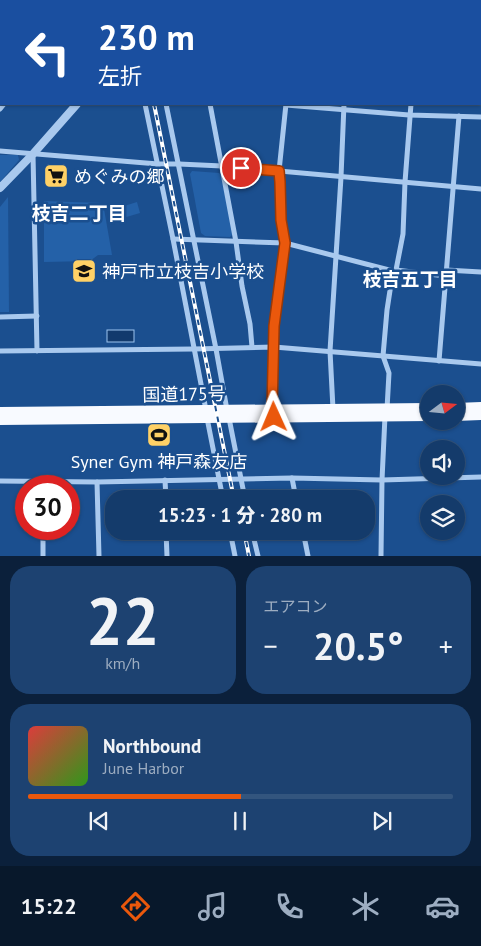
<!DOCTYPE html>
<html lang="ja">
<meta charset="utf-8">
<style>
:root{--surface:#143b6b;--page:#1d4271;--text:#f1f3f6;--muted:#9dadc1;--line:#33557e;--accent:#ea580c}
body{margin:0;font-family:"PT Sans","Noto Sans JP",sans-serif;background:var(--page);color:var(--text);height:100vh;display:flex;flex-direction:column;font-size:19px;white-space:nowrap}
*{box-sizing:border-box;margin:0}
p{font-size:16px;color:var(--muted)}
.icon{flex:none;width:28px;height:28px;fill:none;stroke:currentColor;stroke-width:2;stroke-linecap:round;stroke-linejoin:round}
.map{position:relative;height:556px;overflow:hidden}
.details{display:flex;flex-direction:column;gap:10px;padding:10px;background:#0b203b;flex:1}
.details>*{flex:none}
.hud{position:absolute;left:0px;top:0px;width:481px;height:105px;box-shadow:0 1px 4px #0004,0 0 0 1px var(--line);background:#1a4fa0;color:#fff;overflow:hidden}
.needle{width:32px;rotate:74deg}
.fabs{position:absolute;left:420px;top:385px;display:grid;gap:10px}
.fabs a{display:grid;place-items:center;width:45px;height:45px;border-radius:50%;background:var(--surface);box-shadow:0 1px 4px #0004,0 0 0 1px var(--line);font-size:25px}
.speed{position:absolute;left:15px;top:475px;display:flex;gap:10px;font-size:25px;font-weight:700;text-align:center}
.speed>*{display:grid;place-content:center;width:65px;height:65px;border-radius:50%;background:var(--surface);box-shadow:0 1px 4px #0004,0 0 0 1px var(--line);line-height:1}
.speed .limit{border:8px solid #d22;background:#fff;color:#111}
.pin{position:absolute;display:grid;place-items:center;width:42px;height:42px;color:#fff;margin:-21px;border:2px solid #fff;border-radius:50%;box-shadow:0 1px 5px #0007}
.me{position:absolute;width:55px;margin:-28px;rotate:359deg;stroke-linejoin:round;filter:drop-shadow(0 0 4px #0008)}
.turn{display:flex;align-items:center;gap:18px;height:105px;padding:0 15px;font-size:22px}
.turn .icon{width:65px;height:65px;stroke-width:2.5}
.turn b{display:block;font-size:35px;line-height:42px}
.big{font-size:38px;font-weight:800;line-height:1.1}
.details .widget{flex:1;display:flex;flex-direction:column;justify-content:center;gap:8px;min-width:0;padding:0 18px;border-radius:20px;background:var(--page)}
.details .dial{align-items:center;gap:0}
.dial b{font-size:65px;line-height:1}
.song{display:flex;align-items:center;gap:15px}
.cover{width:60px;height:60px;border-radius:8px;background:linear-gradient(135deg,hsl(0 70% 55%),hsl(110 70% 35%))}
.played{height:5px;border-radius:2px;background:linear-gradient(90deg,var(--accent) 50%,var(--line) 50%)}
.keys{display:flex;justify-content:space-around;direction:ltr}
.heat{display:flex;justify-content:space-between;align-items:center;font-size:28px;direction:ltr}
.details .tiles{flex:1;display:grid;gap:10px;grid-template-columns:1fr 1fr}
.widget:last-child{grid-column:span 2}
.trip{position:absolute;left:105px;top:490px;width:270px;height:50px;border-radius:20px;background:var(--surface);box-shadow:0 1px 4px #0004,0 0 0 1px var(--line);font-weight:800;line-height:50px;text-align:center}
.dock{display:flex;height:80px;justify-content:space-around;align-items:center;background:#08182b;color:var(--muted)}
.dock .icon{width:35px;height:35px}
.dock .on{color:var(--accent)}
.dock b{font-size:22px;color:var(--text)}
.map>svg:first-child{display:block}
</style>
<div class="map">
<svg width="481" height="556" viewBox="0 0 481 556">
<rect width="100%" height="100%" fill="#1b4f8f"/>
<g fill="#2461a8">
<polygon points="0,155 18,155 19,160 0,182"/>
<polygon points="192,171 219,173 221,175 233,234 230,237 205,236 201,233 190,174"/>
<polygon points="8,197 9,312 0,312 0,207"/>
<polygon points="44,201 103,203 112,255 98,255 90,261 44,262"/>
<polygon points="137,202 140,213 123,218 121,207"/>
</g>
<rect fill="#123a6d" stroke="#9cc4f0" x="107" y="330" width="27" height="12"/>
<g fill="none" stroke-linecap="round" stroke-linejoin="round">
<g stroke="#a9c9ee" stroke-width="5">
<polyline points="423,0 423,1"/>
<polyline points="0,1 1,2"/>
<polyline points="296,1 296,0"/>
<polyline points="480,42 481,42"/>
<polyline points="145,104 173,239 206,410"/>
<polyline points="166,104 216,349 227,410"/>
<polyline points="210,104 236,242 242,286 250,324 252,347"/>
<polyline points="286,105 409,115 481,117"/>
<polyline points="0,109 4,104"/>
<polyline points="0,151 158,164 179,164 222,166 481,189"/>
<polyline points="33,154 37,351"/>
<polyline points="173,239 285,243 393,271"/>
<polyline points="396,270 445,276"/>
<polyline points="446,270 481,272"/>
<polyline points="0,317 37,316"/>
<polyline points="0,351 194,349 274,347 481,364"/>
<polyline points="439,361 459,116"/>
<polyline points="273,409 274,326 285,243 281,220 280,182 279,171 286,104"/>
<polyline points="333,409 330,351 341,177 344,104"/>
<polyline points="207,418 223,499"/>
<polyline points="229,418 245,499"/>
<polyline points="292,478 296,499"/>
<polyline points="165,480 166,499"/>
<polyline points="0,481 97,482 292,478 382,480 481,477"/>
<polyline points="97,482 99,556"/>
<polyline points="43,529 43,556"/>
<polyline points="166,531 167,556"/>
<polyline points="230,531 235,556"/>
<polyline points="252,531 258,556"/>
<polyline points="303,531 308,556"/>
<polyline points="381,556 382,480 385,416 387,409 389,373 383,356 387,310 393,271 396,270 403,234 405,182 411,104"/>
</g>
<g stroke="#a9c9ee" stroke-width="8">
<polyline points="6,1 7,0"/>
<polyline points="164,1 165,0"/>
<polyline points="0,22 1,18"/>
<polyline points="0,188 33,154 77,104"/>
</g>
<g stroke="#f8faff" stroke-width="10">
<polyline points="456,408 481,407"/>
<polyline points="0,412 429,408"/>
<polyline points="456,416 481,415"/>
<polyline points="0,420 429,416"/>
</g>
<defs>
<g id="rail">
<polyline points="133,0 134,1"/>
<polyline points="154,104 234,499"/>
<polyline points="244,531 249,556"/>
</g>
</defs>
<use href="#rail" stroke="#fff" stroke-width="4"/>
<use href="#rail" stroke="#1b4f8f" stroke-width="2" stroke-dasharray="5.5" stroke-linecap="butt"/>
</g>
<g fill="none" stroke-linecap="round" stroke-linejoin="round">
<defs>
<polyline id="route" points="241,168 279,171 280,182 281,220 285,243 274,326 272,410 274,417"/>
</defs>
<use href="#route" stroke="#983908" stroke-width="12"/>
<use href="#route" stroke="#ea580c" stroke-width="9"/>
</g>
<defs>
<symbol id="supermarket-square" viewBox="-11 -11 22 22"><rect x="-9" y="-9" width="18" height="18" rx="4" fill="#ffd166" stroke="#1b4f8f"/><path d="M-6-5.5h2.5l.6 2H6L4.5 2H-2.5L-4.4-4H-6ZM-1.5 3.2a1.3 1.3 0 1 0 .1 0ZM3 3.2a1.3 1.3 0 1 0 .1 0Z" fill="#111"/></symbol>
<symbol id="school-square" viewBox="-11 -11 22 22"><rect x="-9" y="-9" width="18" height="18" rx="4" fill="#ffd166" stroke="#1b4f8f"/><path d="M0-5L7-2L0 1L-7-2ZM-4 1L0 2.5L4 1V4Q0 6-4 4Z" fill="#111"/></symbol>
<symbol id="stadium-square" viewBox="-11 -11 22 22"><rect x="-9" y="-9" width="18" height="18" rx="4" fill="#ffd166" stroke="#1b4f8f"/><path d="M0-5a6.5 5 0 1 0 0 10a6.5 5 0 1 0 0-10ZM-3.5-1.8h7v3.6h-7Z" fill="#111"/></symbol>
</defs>
<g fill-rule="evenodd">
<use href="#supermarket-square" x="42" y="162" width="28" height="28"/>
<use href="#school-square" x="70" y="257" width="28" height="28"/>
<use href="#stadium-square" x="145" y="421" width="28" height="28"/>
</g>
<g text-anchor="middle" dominant-baseline="central" stroke-width="5" stroke-linejoin="round" paint-order="stroke">
<g font-size="18" fill="#fff" stroke="#1b4f8f" text-anchor="start">
<text x="74" y="176">めぐみの郷</text>
<text x="102" y="271">神戸市立枝吉小学校</text>
<text x="159" y="461" text-anchor="middle">Syner Gym 神戸森友店</text>
</g>
<g font-size="18" fill="#fff" stroke="#1b4f8f">
<text transform="translate(184 394) rotate(-1)">国道175号</text>
</g>
<g font-size="19" font-weight="bold" fill="#fff" stroke="#1b4f8f">
<text x="79" y="213">枝吉二丁目</text>
<text x="410" y="279">枝吉五丁目</text>
</g>
</g>
</svg>
<div class="fabs">
<a><svg class="needle" viewBox="-14 -14 28 28"><path d="M0-13l5 13h-10z" fill="#e53935"/><path d="M0 13l5-13h-10z" fill="#9dadc1"/></svg></a>
<a><svg class="icon" aria-label="sound" viewBox="0 0 24 24"><path d="M4 9h4l5-4v14l-5-4H4zM17 9q2 3 0 6"/></svg></a>
<a><svg class="icon" aria-label="layers" viewBox="0 0 24 24"><path d="M12 4l9 5-9 5-9-5zM3 14l9 5 9-5"/></svg></a>
</div>
<div class="speed"><div class="limit">30</div></div>
<div class="pin" style="left:241px;top:168px;background:#d93025"><svg class="icon" aria-label="arrive" viewBox="0 0 24 24"><path d="M6 21V4h12l-3 4 3 4H6"/></svg></div>
<svg class="me" style="left:274px;top:417px" viewBox="-20 -20 40 40"><path d="M0-17L14 15 0 8-14 15z" fill="#ea580c" stroke="#fff" stroke-width="4"/></svg>
<div class="trip">15:23 · 1 分 · 280 m</div>
<div class="hud">
<div class="turn"><svg class="icon" aria-label="left" viewBox="0 0 24 24"><path d="M17 20v-9H6M10 6l-5 5 5 5"/></svg><div><b>230 m</b>左折</div></div>
</div>
</div>
<section class="details">
<div class="tiles">
<div class="widget dial"><b>22</b><p>km/h</p></div>
<div class="widget"><p>エアコン</p>
<div class="heat"><a>−</a><b class="big">20.5°</b><a>+</a></div>
</div>
<div class="widget">
<div class="song"><i class="cover"></i><div><b>Northbound</b><p>June Harbor</p></div></div>
<div class="played"></div>
<div class="keys"><svg class="icon" aria-label="previous" viewBox="0 0 24 24"><path d="M18 5L8 12l10 7zM5 5v14"/></svg><svg class="icon" aria-label="pause" viewBox="0 0 24 24"><path d="M8 5v14M16 5v14"/></svg><svg class="icon" aria-label="next" viewBox="0 0 24 24"><path d="M6 5l10 7-10 7zM19 5v14"/></svg></div>
</div>
</div>
</section>
<nav class="dock">
<b>15:22</b>
<svg class="icon on" aria-label="directions" viewBox="0 0 24 24"><path d="M12 3l9 9-9 9-9-9zM9 14v-3h6M13 9l2 2-2 2"/></svg>
<svg class="icon" aria-label="music" viewBox="0 0 24 24"><path d="M9 18V5l10-2v13"/><circle cx="6" cy="18" r="3"/><circle cx="16" cy="16" r="3"/></svg>
<svg class="icon" aria-label="phone" viewBox="0 0 24 24"><path d="M5 4h4l2 5-3 2q2 4 5 5l2-3 5 2v4C11 20 4 13 5 4z"/></svg>
<svg class="icon" aria-label="climate" viewBox="0 0 24 24"><path d="M12 3v18M4 7l16 10M4 17L20 7"/></svg>
<svg class="icon" aria-label="car" viewBox="0 0 24 24"><path d="M5 17H2v-5l4-1 3-4h7l3 4 3 1v5h-3M9 17h6M6 11h13"/><circle cx="7" cy="17" r="2"/><circle cx="17" cy="17" r="2"/></svg>
</nav>
